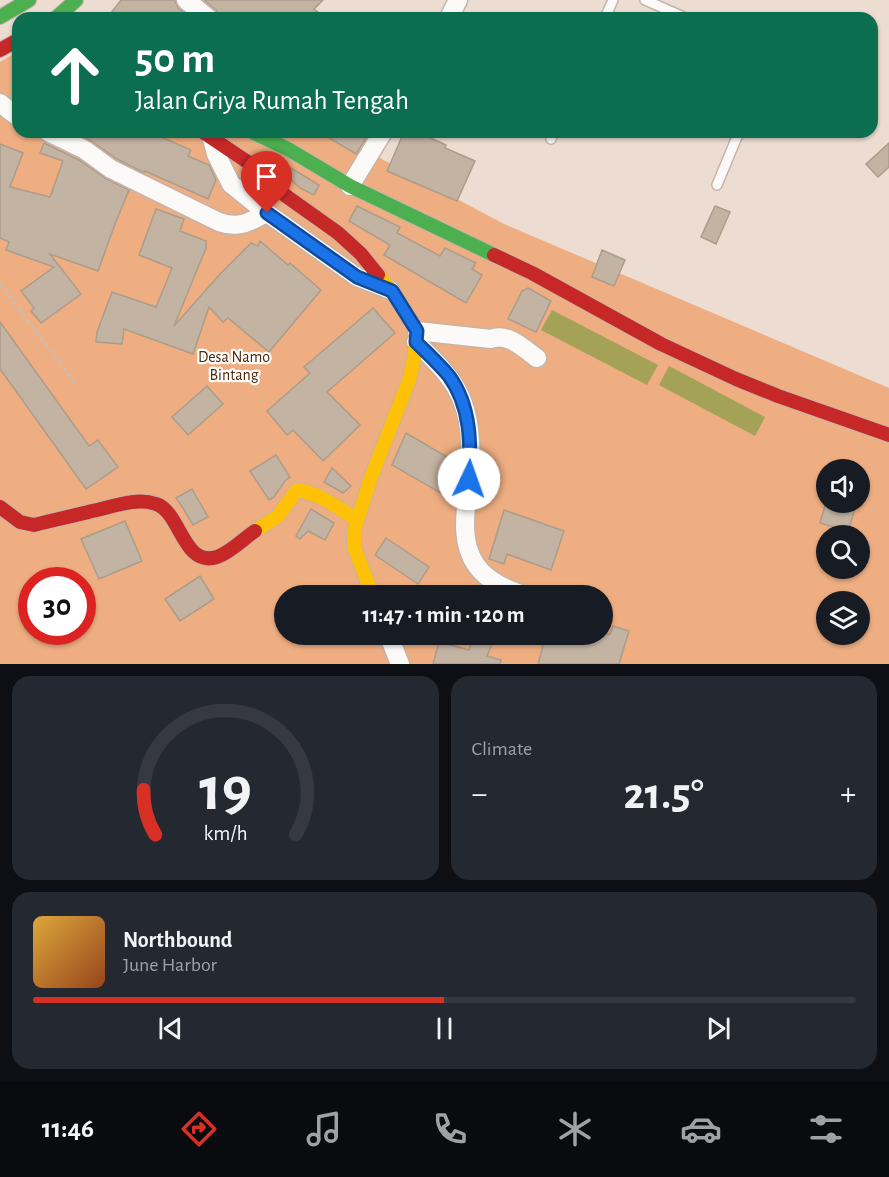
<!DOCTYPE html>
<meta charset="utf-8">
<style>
:root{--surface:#171b24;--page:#242831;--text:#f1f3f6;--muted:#9ea1a6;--line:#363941;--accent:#d93025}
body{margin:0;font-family:"Alegreya Sans",sans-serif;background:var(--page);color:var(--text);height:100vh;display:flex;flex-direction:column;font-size:22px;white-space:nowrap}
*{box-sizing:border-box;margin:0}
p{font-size:20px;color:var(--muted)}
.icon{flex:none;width:33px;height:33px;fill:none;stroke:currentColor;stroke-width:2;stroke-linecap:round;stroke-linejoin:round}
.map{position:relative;height:664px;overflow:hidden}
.panel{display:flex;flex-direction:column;gap:12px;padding:12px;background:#0d0f14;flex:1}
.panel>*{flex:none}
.banner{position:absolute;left:12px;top:12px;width:866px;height:126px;border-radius:18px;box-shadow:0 2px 4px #0004;background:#0b6e4f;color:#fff;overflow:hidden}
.fabs{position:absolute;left:816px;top:459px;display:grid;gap:12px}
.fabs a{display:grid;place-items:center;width:54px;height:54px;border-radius:50%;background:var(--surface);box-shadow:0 2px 4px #0004;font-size:30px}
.speed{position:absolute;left:18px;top:567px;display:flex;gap:12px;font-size:30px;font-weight:700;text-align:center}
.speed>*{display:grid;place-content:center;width:78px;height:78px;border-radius:50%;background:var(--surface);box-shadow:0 2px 4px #0004;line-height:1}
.speed .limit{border:9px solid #d22;background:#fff;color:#111}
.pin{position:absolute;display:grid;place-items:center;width:51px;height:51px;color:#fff;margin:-62px -26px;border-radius:50% 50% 50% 0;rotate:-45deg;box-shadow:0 0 6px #0007}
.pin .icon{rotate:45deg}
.me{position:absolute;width:66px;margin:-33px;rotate:3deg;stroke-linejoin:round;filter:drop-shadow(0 0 4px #0008)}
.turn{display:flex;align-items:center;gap:21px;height:126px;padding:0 24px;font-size:27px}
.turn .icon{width:78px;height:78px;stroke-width:2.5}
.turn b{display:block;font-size:42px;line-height:51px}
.big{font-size:45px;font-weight:700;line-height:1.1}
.panel .widget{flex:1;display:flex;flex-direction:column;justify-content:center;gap:9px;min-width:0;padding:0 21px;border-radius:18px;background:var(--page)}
.panel .dial{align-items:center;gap:0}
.dial svg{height:156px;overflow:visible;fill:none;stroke:var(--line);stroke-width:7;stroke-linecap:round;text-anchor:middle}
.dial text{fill:var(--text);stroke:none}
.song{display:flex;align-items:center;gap:18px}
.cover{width:72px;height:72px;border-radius:9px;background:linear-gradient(135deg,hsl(40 70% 55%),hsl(20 70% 35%))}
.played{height:6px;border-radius:3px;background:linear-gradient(90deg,var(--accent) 50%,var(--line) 50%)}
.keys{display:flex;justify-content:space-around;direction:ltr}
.heat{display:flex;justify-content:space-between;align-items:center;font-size:33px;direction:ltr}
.panel .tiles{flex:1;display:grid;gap:12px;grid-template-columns:1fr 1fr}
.widget:last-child{grid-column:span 2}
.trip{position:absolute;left:274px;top:585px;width:339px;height:60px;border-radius:30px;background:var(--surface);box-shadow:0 2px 4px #0004;font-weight:700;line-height:60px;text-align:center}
.tab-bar{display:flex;height:96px;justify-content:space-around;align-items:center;background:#090b0e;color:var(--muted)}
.tab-bar .icon{width:42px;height:42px}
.tab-bar .on{color:var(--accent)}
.tab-bar b{font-size:27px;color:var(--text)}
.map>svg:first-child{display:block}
</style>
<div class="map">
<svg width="889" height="664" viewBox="0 0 889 664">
<rect width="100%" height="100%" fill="#ecdcd2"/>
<path fill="#eeae82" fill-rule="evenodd" d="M18 51V132H331L504 224 889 388V664H0V62ZM826 470H860V502H826ZM826 536H860V568H826ZM32 580H82V632H32ZM285 596H603V634H285ZM826 602H860V634H826Z"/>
<g fill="#a3a257">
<polygon points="552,310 658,365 647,385 541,330"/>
<polygon points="669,366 765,417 755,436 659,385"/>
</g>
<g fill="#c3b3a2" stroke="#ad9c8a" stroke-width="1.5">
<polygon points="121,0 175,0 178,8 190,18 107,18"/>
<polygon points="204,0 323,0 314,9 326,18 219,18 218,14 216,10"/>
<polygon points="74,132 150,132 191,150 188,156 209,165 216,180 208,199 145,171 144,173 117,159 91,141"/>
<polygon points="319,132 370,132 356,154"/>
<polygon points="404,132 417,132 446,145 445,148 475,161 457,201 387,171"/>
<polygon points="44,143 79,160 105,178 129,190 115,224 98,271 50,254 81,294 41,323 31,311 34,308 21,291 54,267 6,250 9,242 0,238 0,144 23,153 10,187 50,197 63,161 40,153"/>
<polygon points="889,143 889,167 878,177 866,164"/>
<polygon points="291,168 319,185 314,195 300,188 287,176"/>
<polygon points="357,206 400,227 397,233 440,256 445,248 476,263 472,269 482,275 466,303 384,255 390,245 349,221"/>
<polygon points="715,206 730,212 716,244 701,237"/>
<polygon points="156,209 184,219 180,231 206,241 206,248 174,326 220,274 251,243 258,246 260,241 288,265 290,263 321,290 269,352 228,318 223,322 209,307 193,354 124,329 122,344 96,342 97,332 112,292 156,307 172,268 139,255"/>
<polygon points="602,250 625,260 614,286 592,277"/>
<polygon points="528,288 551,301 536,332 508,319 522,291"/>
<polygon points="373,308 395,333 327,392 360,425 323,461 293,430 287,435 267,411 310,373 304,367"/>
<polygon points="0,322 89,446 98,440 118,467 86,489 0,369"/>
<polygon points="207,386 223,404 188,435 172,417"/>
<polygon points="406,433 459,464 458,476 446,496 392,465"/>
<polygon points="276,455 290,477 285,481 274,497 269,500 250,471"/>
<polygon points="332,468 351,486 343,493 324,482"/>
<polygon points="192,489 208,517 193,525 183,508 176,498"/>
<polygon points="826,502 857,502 848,531 820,523"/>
<polygon points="311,509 334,523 325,540 308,531 300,539 296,536"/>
<polygon points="504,510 564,531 551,570 507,554 504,564 489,559"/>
<polygon points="125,521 142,561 99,579 81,539"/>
<polygon points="386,538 429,567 418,584 375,555"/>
<polygon points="200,576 214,599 180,621 165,599"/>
<polygon points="613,626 629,631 619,664 538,664 546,634 610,634"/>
<polygon points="475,634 496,634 487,656 501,660 500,664 433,664 439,642 469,650"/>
</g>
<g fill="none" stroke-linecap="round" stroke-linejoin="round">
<defs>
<g id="lane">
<polyline points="645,0 686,18"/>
<polyline points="605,18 613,0"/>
<polyline points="551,139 554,132"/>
<polyline points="717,185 739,132"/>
</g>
<g id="street">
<polyline points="186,0 208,18"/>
<polyline points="449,18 458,0"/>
<polyline points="0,103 18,117"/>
<path d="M48 132 85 150 111 169 219 222C239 229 249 222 267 213"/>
<polyline points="212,139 216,154 231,184 267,213 357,277 390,290"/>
<polyline points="350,186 383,132"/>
<path d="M417 331 491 339C508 332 524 349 537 358"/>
<path d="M416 342C435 361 454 378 463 403 472 428 471 455 469 481 466 509 459 540 476 565 488 582 508 590 527 596"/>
<polyline points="388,634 400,664"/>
</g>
<g id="fast">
<polyline points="0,17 29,0"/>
<polyline points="56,18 76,0"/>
<polyline points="252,132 288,149 350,186 494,255"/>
</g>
<g id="slow">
<path d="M255 531 278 516 297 490C320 493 338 508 357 520"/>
<polyline points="373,596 354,547 354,531 370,480 409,380 414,359 417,331 392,291 378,275"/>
</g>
<g id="jam">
<polyline points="0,50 18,40"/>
<polyline points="203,132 252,165 286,196 338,233 361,254 378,275"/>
<polyline points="494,255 532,273 661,344 736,379 778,396 889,435"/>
<path d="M0 507 20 522 34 525C53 520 73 516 92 511 112 507 136 497 156 504 181 512 183 568 217 557 231 552 243 539 255 531"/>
</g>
</defs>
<use href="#lane" stroke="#c8b3a7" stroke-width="12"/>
<use href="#street" stroke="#c8b3a7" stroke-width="21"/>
<use href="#fast" stroke="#c8b3a7" stroke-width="16"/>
<use href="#slow" stroke="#c8b3a7" stroke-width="16"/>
<use href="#jam" stroke="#c8b3a7" stroke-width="16"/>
<polyline stroke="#c6bdb7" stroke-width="4" stroke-dasharray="3 4.5" stroke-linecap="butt" points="0,284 75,383"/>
<use href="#lane" stroke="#fcfaf8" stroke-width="9"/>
<use href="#street" stroke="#fcfaf8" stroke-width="18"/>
<use href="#fast" stroke="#4caf50" stroke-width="14"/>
<use href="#slow" stroke="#ffc107" stroke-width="14"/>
<use href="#jam" stroke="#c62828" stroke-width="14"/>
</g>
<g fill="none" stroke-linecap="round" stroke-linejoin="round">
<defs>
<path id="route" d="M267 213 357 277 392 291 417 331 416 342C427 353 439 364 449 376 471 406 471 444 469 479"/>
</defs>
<use href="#route" stroke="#114b97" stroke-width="15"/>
<use href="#route" stroke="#1a73e8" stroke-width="10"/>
</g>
<g text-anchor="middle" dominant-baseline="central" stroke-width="4.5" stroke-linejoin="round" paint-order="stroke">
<g font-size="16" fill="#502709" stroke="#fff">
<text x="234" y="357">Desa Namo<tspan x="234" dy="18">Bintang</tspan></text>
</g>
</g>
</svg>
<div class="fabs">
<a><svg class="icon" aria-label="sound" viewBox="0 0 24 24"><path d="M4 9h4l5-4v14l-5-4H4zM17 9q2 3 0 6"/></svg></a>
<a><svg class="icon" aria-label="search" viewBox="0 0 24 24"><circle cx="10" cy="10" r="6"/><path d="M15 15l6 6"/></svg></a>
<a><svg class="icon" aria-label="layers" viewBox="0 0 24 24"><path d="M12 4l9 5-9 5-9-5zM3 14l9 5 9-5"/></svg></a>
</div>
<div class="speed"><div class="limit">30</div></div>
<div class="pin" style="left:267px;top:213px;background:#d93025"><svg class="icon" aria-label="arrive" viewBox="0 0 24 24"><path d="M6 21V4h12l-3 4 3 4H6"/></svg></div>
<svg class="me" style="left:469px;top:479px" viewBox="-20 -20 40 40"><circle r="19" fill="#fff"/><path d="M0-13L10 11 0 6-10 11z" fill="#1a73e8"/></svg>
<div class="trip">11:47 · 1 min · 120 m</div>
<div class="banner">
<div class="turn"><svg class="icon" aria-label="ahead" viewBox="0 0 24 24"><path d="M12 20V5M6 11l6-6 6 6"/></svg><div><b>50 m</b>Jalan Griya Rumah Tengah</div></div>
</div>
</div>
<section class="panel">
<div class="tiles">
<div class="widget dial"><svg viewBox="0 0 100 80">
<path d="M14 69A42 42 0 1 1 86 69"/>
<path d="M14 69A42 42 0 0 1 8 46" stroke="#d93025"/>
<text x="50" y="56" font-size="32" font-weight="700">19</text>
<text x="50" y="72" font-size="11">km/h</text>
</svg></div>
<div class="widget"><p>Climate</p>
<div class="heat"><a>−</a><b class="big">21.5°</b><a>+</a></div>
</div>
<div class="widget">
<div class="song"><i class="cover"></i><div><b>Northbound</b><p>June Harbor</p></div></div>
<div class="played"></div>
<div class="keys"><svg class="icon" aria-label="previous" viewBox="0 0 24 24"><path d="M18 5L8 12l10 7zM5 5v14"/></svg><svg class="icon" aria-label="pause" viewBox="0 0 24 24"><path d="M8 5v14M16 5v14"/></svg><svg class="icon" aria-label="next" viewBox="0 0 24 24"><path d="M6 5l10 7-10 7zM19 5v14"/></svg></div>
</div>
</div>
</section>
<nav class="tab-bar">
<b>11:46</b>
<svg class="icon on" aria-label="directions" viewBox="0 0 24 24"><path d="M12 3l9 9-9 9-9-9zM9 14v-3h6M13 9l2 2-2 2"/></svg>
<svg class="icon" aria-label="music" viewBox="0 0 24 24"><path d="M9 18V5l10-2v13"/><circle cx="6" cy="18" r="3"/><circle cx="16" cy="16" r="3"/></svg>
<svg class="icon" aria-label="phone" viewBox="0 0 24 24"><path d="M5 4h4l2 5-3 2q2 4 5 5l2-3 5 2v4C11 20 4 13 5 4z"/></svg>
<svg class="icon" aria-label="climate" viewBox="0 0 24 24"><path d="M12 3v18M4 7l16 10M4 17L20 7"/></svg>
<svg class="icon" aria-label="car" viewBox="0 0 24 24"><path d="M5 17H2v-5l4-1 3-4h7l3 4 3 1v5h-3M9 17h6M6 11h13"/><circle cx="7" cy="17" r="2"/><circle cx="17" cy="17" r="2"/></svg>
<svg class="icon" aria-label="filters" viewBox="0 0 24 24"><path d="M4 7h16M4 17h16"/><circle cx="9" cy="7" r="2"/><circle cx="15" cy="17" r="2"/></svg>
</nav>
